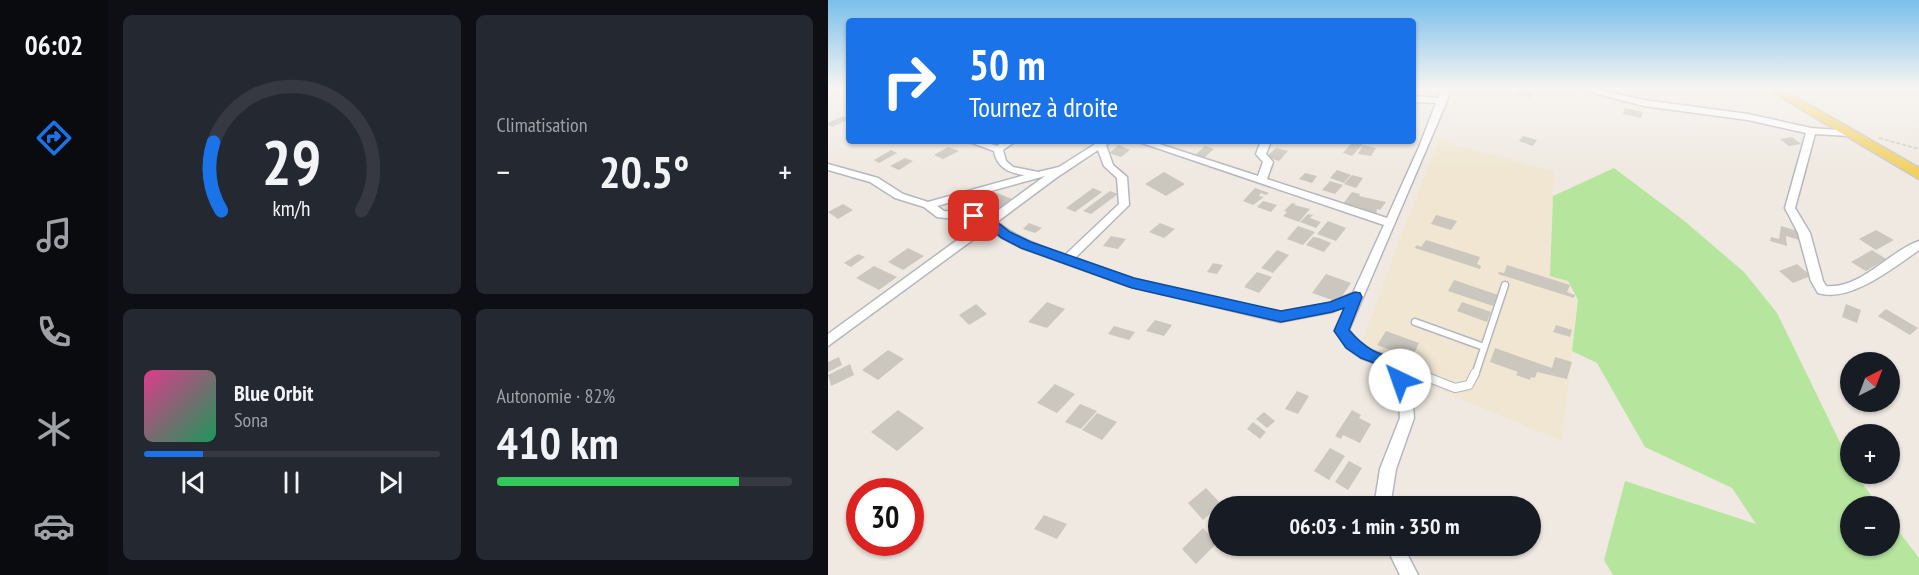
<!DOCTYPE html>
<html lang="fr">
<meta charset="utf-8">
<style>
:root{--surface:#171b24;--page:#242831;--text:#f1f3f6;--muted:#9ea1a6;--line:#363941;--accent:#1a73e8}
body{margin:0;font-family:"PT Sans Narrow",sans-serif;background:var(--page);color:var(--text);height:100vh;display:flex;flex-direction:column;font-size:22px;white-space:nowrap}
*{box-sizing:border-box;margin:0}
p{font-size:20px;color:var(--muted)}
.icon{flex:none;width:33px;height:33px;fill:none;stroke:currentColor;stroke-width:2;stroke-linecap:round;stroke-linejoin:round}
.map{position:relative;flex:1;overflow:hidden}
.panel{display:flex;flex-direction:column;gap:15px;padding:15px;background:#0d0f14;width:720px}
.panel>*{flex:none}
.guide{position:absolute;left:18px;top:18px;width:570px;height:126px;border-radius:6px;box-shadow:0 2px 4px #0004;background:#1a73e8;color:#fff;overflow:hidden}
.needle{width:39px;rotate:42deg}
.controls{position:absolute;left:1012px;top:352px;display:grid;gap:12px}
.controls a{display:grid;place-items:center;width:60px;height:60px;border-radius:50%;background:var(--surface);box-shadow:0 2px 4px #0004;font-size:30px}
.speed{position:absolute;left:18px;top:478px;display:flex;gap:12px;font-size:30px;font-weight:700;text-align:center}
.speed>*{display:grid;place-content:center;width:78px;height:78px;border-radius:50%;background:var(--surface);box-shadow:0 2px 4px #0004;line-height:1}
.speed .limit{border:9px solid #d22;background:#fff;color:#111}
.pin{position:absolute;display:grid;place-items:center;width:51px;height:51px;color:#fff;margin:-26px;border-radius:12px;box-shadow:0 3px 9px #0006}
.me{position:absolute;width:66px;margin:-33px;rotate:318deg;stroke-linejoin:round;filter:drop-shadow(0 0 4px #0008)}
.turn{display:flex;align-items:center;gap:21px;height:126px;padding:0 24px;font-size:27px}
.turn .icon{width:78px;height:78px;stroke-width:2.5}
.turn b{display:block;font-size:42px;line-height:51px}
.big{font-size:45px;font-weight:600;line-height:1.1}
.panel .card{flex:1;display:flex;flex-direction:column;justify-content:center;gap:9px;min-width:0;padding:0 21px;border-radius:9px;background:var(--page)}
.panel .dial{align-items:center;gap:0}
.dial svg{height:156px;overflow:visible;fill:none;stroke:var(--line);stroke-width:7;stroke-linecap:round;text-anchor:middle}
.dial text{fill:var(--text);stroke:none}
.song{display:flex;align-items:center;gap:18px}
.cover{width:72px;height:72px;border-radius:9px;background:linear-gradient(135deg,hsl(330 70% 55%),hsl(150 70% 35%))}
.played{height:6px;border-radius:3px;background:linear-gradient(90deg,var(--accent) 20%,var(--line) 20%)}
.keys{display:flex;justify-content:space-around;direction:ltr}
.heat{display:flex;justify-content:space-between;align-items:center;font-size:33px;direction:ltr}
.charge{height:9px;border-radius:4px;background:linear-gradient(90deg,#34c759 82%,var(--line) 0)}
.panel .tiles{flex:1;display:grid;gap:15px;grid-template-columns:repeat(2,1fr)}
.trip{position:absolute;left:380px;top:496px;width:333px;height:60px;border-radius:30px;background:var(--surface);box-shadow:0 2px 4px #0004;font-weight:600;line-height:60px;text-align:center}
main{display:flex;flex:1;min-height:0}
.tabs{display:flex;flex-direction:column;width:108px;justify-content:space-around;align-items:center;background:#090b0e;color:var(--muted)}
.tabs .icon{width:42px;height:42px}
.tabs .on{color:var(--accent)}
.tabs b{font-size:27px;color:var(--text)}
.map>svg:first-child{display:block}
</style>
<main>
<nav class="tabs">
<b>06:02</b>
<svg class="icon on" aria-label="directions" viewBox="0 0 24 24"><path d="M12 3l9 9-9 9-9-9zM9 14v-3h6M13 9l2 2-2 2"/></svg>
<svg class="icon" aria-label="music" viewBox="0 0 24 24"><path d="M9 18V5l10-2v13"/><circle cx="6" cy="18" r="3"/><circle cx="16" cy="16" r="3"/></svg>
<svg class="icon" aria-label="phone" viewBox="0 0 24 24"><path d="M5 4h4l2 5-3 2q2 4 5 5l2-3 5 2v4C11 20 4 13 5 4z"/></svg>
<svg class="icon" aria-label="climate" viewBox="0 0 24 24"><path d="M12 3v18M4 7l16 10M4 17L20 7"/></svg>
<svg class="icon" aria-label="car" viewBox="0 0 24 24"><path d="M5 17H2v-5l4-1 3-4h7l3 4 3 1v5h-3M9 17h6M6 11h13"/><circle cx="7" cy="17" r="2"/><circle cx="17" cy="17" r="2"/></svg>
</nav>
<section class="panel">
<div class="tiles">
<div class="card dial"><svg viewBox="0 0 100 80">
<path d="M14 69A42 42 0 1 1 86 69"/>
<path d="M14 69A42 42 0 0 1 10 34" stroke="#1a73e8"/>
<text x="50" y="56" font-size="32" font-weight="700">29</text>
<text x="50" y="72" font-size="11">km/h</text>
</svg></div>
<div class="card"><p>Climatisation</p>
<div class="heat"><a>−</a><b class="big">20.5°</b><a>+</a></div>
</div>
<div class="card">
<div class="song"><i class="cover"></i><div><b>Blue Orbit</b><p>Sona</p></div></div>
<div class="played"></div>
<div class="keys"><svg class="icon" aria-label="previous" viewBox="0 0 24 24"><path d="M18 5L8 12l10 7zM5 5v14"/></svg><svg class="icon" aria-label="pause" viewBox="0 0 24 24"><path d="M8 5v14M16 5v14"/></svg><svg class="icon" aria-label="next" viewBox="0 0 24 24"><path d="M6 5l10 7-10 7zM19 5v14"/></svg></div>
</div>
<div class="card"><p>Autonomie · 82%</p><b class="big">410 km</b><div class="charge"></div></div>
</div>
</section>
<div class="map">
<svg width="1091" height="575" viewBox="0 0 1091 575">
<rect width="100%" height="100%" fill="#efe9e1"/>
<polygon fill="#f0e6d1" points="611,140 726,172 722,275 740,281 742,297 750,300 734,441 529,356 575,230"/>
<polygon fill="#b6e59e" points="786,168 854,219 916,272 949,313 1023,465 1023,474 1027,474 1052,507 1023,507 1023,546 1062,546 1062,520 1091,558 1091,575 785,575 776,560 797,481 928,524 904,488 817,447 769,363 744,351 750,300 740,281 722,276 725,196"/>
<g fill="#cbc7bf">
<polygon points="692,89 696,89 706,91 703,98 689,95"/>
<polygon points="797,108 815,112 813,118 795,114"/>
<polygon points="15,116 21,119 4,127 0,125 0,123"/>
<polygon points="695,136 709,140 705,146 691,141"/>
<polygon points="964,137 973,144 961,146 952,139"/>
<polygon points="525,141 535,144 524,156 515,153"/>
<polygon points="291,145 302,150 293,157 281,153"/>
<polygon points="535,145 548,148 543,156 530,154"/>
<polygon points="377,146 386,149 376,158 367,155"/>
<polygon points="120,147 131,151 115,159 106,155"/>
<polygon points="448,148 460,151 451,161 438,157"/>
<polygon points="63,150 69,153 51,163 46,160"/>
<polygon points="77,158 85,161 71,170 62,166"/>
<polygon points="509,170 523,175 516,183 502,178"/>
<polygon points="336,172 357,184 338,196 317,184"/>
<polygon points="477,173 489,176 484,183 471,179"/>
<polygon points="524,175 535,178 528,188 516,184"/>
<polygon points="502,181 515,185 507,194 494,190"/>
<polygon points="265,188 274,192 247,212 238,208"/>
<polygon points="427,188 441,193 438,195 433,193 431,196 436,197 425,205 415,201"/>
<polygon points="282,191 290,194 263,214 255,211"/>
<polygon points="167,192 184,199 160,215 144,208"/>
<polygon points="524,192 532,194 531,196 558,202 552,210 549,209 548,216 514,205"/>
<polygon points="435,201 449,205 443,212 429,207"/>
<polygon points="464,203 468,204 466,205 482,209 471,222 455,216 459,212 456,211"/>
<polygon points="15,204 25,210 10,219 0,212"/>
<polygon points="480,214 485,215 482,218 493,222 488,228 472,222"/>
<polygon points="608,215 629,221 623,230 603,224"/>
<polygon points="500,221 518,228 508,241 489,234"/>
<polygon points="201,223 214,228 207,233 195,229"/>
<polygon points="332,223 347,229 336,238 321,232"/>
<polygon points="470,226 487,232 475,245 459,239"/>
<polygon points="953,226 976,233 974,241 958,236 959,246 942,241 943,237 951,239"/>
<polygon points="1048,230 1066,240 1048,250 1031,239"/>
<polygon points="283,236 298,239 290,249 275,246"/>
<polygon points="485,237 491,238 503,243 496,252 478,245"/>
<polygon points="598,240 652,257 649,264 653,266 652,269 587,248 589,245 593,247"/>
<polygon points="80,248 96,256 75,270 60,262"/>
<polygon points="449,250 461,255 445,273 433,268"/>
<polygon points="1044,250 1058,259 1038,271 1023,262"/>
<polygon points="30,254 37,257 23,267 16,263"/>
<polygon points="385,263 395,265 389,274 379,272"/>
<polygon points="969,264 983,276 965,283 951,271"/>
<polygon points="679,265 742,285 739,292 747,295 746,298 670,274 671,272 676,273"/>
<polygon points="46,266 69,277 51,290 28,278"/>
<polygon points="429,272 444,277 431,293 416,287"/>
<polygon points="498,274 523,283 510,302 484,293"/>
<polygon points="626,280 670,295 665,306 620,291"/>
<polygon points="219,302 237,309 219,328 200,322"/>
<polygon points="634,302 663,312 659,322 629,311"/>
<polygon points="148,304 159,314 141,325 131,315"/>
<polygon points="1018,304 1033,310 1029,323 1014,317"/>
<polygon points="1058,309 1090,328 1082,335 1050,316"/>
<polygon points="327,320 344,325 336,336 318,331"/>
<polygon points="728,325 744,330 742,337 725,332"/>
<polygon points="286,326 307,332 301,340 280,334"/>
<polygon points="558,331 591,343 584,358 549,345"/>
<polygon points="667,348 724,368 727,357 744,362 739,379 709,372 707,378 703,377 702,380 688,375 690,372 662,362"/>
<polygon points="60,350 76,359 50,380 34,370"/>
<polygon points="11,357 14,365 0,372 0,362"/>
<polygon points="22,364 26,375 3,386 0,375"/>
<polygon points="227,384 247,394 229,413 209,403"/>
<polygon points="469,391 481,396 470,414 457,409"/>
<polygon points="252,404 269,411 253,429 237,422"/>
<polygon points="70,410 96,428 69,451 43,432"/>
<polygon points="524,410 533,415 531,418 543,424 532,443 515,435 513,439 507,436"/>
<polygon points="436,412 447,421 439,428 428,419"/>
<polygon points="269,413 289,422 274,440 254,430"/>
<polygon points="425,422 438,432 432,439 419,429"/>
<polygon points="502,448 517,456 501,480 486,471"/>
<polygon points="521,461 534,468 520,490 507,482"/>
<polygon points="378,488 393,504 375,520 360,503"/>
<polygon points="216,515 239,524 229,539 206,529"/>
<polygon points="375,528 389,543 368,564 354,549"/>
</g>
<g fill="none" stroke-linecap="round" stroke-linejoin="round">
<defs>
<g id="lane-far1">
<polyline points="587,322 656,347"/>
<polyline points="568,365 593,375"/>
<polyline points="647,375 677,285"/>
</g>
<polyline id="lane" points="589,373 627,388 641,385 647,373"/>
<g id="street">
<path d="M614 89H622L619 101 521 330 529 340 543 350 567 359 575 367 584 394 586 418 568 469 562 507H546L552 469 572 418 570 394 564 374 557 367 533 358 519 348 508 331 519 306 504 312 452 322 300 286 194 248 174 238 161 228 0 346V334L154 222 109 217 96 207 67 198 42 182 0 170V164L50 178 75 194 100 202 197 175C181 173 169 168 166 151L139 141H154L169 146 176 141H188L175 150 178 161 185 167 210 172 231 167 272 141H283L278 145 285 165 299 177 301 205 247 258 306 279 452 312 502 303 525 293 556 225 308 141H322L430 176 435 162 428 154 433 141H443L438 154 445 162 439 179 559 218 591 147 608 103 585 102V96L610 98ZM270 150 276 166 289 178 291 204 237 255C212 246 189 238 169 222L228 178ZM217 176 161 217 156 214 116 211 109 206Z"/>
<path d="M751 89H767L816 100 920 114 983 128 1024 131V135L1021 136 987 134 967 208 982 233 995 281 998 286C1032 290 1061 251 1091 241V250C1065 268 1022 303 990 293L983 281 970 233 957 208 978 133 920 120 816 106Z"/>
<polygon points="558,546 575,546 590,575 572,575"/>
</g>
<polygon id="primary" points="939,89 954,89 1091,168 1091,179"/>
</defs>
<use href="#lane-far1" stroke="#b4b7c1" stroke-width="9"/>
<use href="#lane" stroke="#b4b7c1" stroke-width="10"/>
<use href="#street" stroke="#b4b7c1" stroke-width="3"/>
<use href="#primary" stroke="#c9c9c9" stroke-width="3"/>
<polyline stroke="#c9c9c9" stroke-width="1.5" stroke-dasharray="4 2" stroke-linecap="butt" points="1051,138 1091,149"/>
<use href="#lane-far1" stroke="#fff" stroke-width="6"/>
<use href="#lane" stroke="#fff" stroke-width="8"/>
<use href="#street" fill="#fff" fill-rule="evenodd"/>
<use href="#primary" fill="#f2d163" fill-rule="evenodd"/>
</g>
<linearGradient id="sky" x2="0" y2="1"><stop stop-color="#7abfeb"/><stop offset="0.52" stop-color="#f8f5f2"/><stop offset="1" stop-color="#f8f5f2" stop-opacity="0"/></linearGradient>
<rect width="1091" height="170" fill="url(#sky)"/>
<path fill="#1a73e8" stroke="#114b97" stroke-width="1.5" d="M146 212 160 215 182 232 203 242 306 278 453 311 502 302 527 292 532 293 534 297 521 330C528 338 535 345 544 350 561 359 575 358 579 380L577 385 572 387 566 385 563 374 557 367 533 358 518 348 506 331 516 308 504 312 453 322 304 288 193 248 174 238 152 221 141 219V213Z"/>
</svg>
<div class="controls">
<a><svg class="needle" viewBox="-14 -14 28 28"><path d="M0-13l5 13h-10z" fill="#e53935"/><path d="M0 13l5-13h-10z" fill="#9ea1a6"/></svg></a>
<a>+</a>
<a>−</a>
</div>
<div class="speed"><div class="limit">30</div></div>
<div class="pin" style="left:146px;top:216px;background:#d93025"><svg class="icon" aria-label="arrive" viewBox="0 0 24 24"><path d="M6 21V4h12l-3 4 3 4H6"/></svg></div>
<svg class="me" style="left:572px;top:380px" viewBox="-20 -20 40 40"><circle r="19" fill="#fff"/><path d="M0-13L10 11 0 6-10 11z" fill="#1a73e8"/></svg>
<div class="trip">06:03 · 1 min · 350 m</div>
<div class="guide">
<div class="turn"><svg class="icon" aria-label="right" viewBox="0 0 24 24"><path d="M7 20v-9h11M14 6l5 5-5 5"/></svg><div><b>50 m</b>Tournez à droite</div></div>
</div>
</div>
</main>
